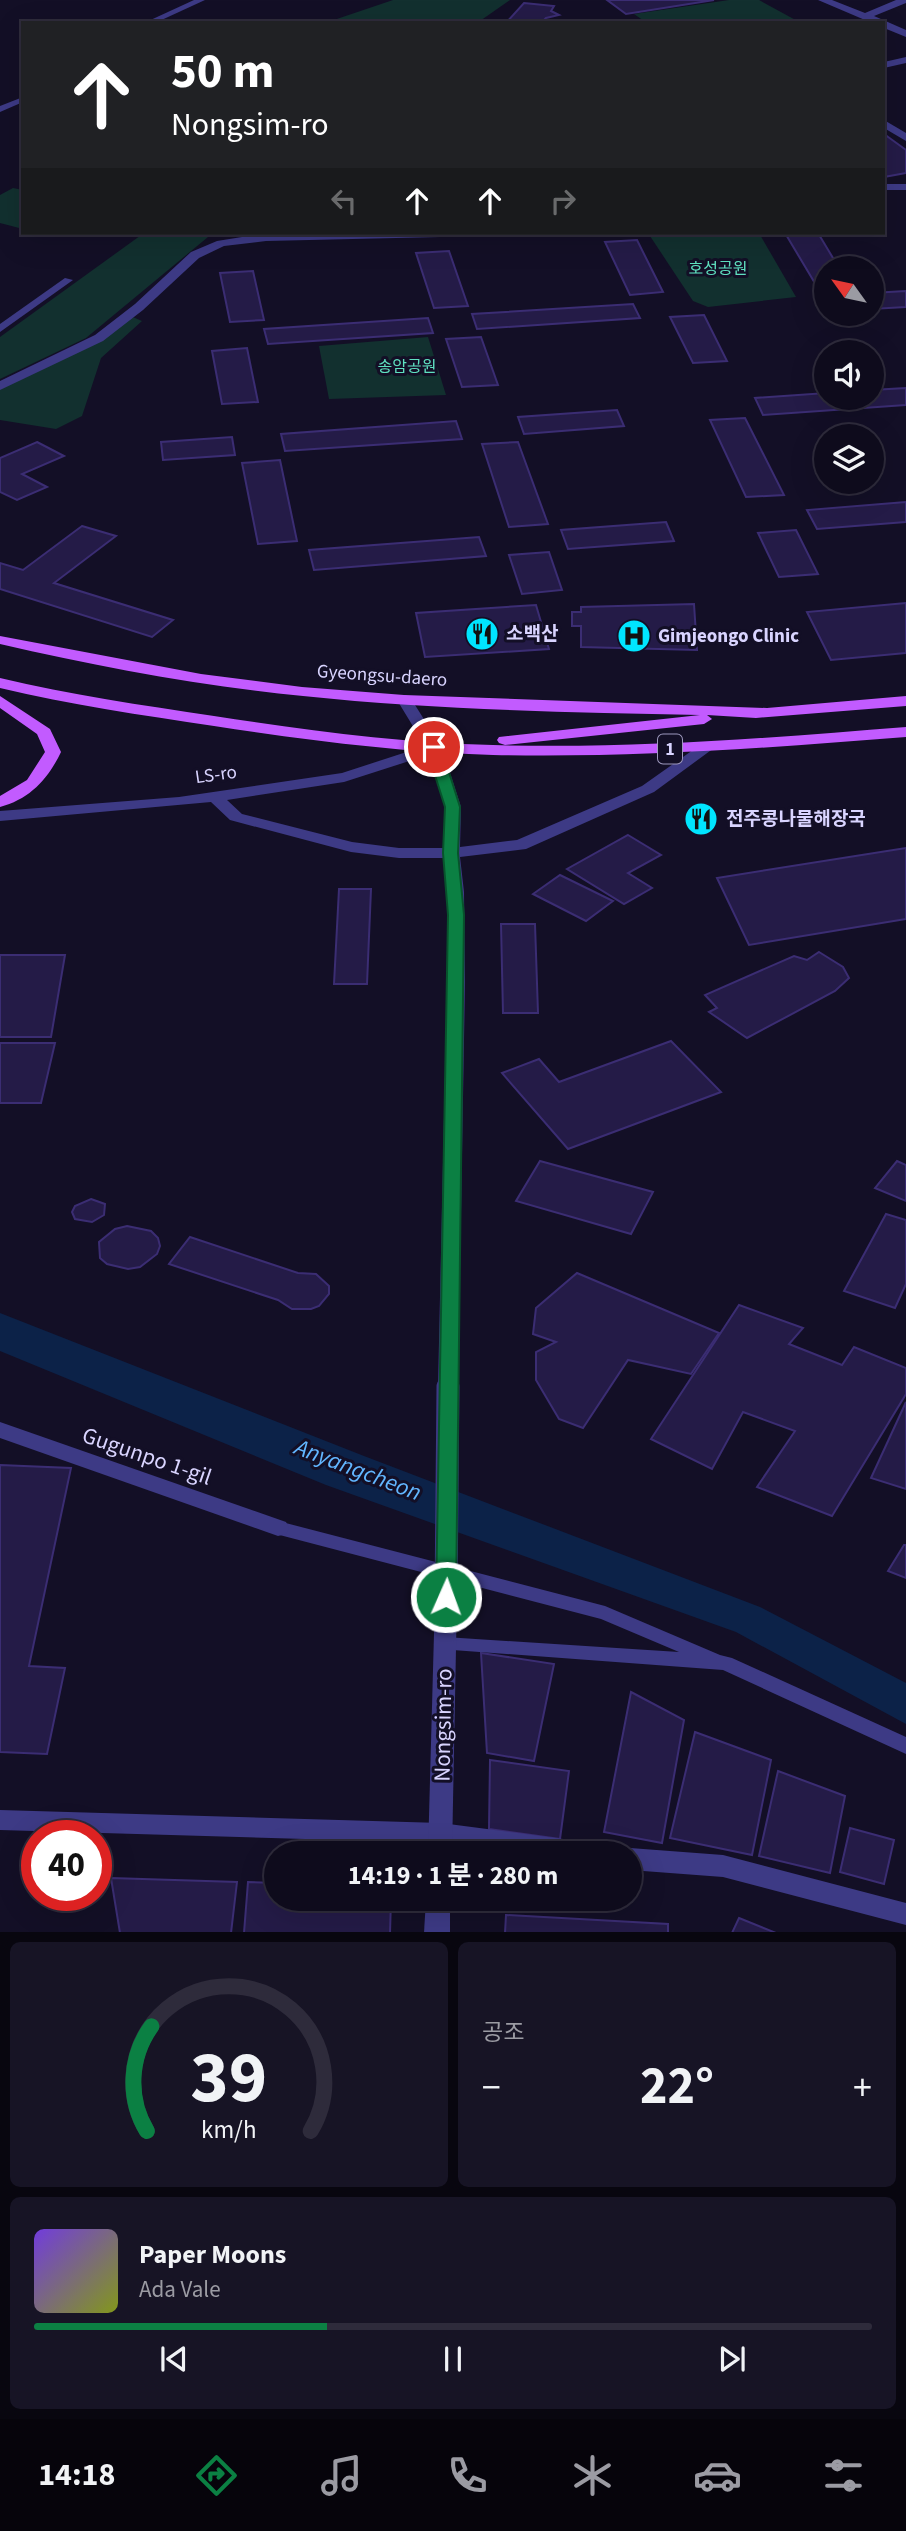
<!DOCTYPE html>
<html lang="ko">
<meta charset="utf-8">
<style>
:root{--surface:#0e0b1c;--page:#171425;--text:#f1f3f6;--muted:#9b9ba3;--line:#2e2b3b;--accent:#0b8043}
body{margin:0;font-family:"Source Sans 3","Noto Sans KR",sans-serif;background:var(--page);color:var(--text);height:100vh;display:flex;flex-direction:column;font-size:26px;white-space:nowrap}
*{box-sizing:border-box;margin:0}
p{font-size:23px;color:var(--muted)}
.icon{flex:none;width:38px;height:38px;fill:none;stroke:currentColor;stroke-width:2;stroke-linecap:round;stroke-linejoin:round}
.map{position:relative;height:1932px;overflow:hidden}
.details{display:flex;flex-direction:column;gap:10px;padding:10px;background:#08060f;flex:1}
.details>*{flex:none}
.banner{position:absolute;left:21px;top:21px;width:864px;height:214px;border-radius:0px;box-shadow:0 7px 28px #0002,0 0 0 2px var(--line);background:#202124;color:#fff;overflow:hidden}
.needle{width:46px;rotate:303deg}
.buttons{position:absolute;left:814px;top:256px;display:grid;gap:14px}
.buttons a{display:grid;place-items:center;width:70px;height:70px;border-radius:50%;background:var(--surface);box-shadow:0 7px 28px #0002,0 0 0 2px var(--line);font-size:35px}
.speed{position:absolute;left:21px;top:1820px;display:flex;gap:14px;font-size:35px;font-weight:700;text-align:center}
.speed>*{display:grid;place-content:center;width:91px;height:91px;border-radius:50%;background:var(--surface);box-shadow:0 7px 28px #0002,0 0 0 2px var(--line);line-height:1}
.speed .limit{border:10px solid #d22;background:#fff;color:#111}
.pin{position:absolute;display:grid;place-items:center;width:60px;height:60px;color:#fff;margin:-30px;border:4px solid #fff;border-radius:50%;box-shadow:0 2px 7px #0007}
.me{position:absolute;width:77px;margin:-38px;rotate:2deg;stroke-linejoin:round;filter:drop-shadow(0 0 5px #0008)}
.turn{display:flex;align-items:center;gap:24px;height:147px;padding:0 35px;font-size:32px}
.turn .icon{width:91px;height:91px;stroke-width:2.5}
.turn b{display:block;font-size:49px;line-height:60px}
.lanes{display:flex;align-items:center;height:66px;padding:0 35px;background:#0003;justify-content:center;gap:35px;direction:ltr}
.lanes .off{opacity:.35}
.big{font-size:52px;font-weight:700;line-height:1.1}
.details .tile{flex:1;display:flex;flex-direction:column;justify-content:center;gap:10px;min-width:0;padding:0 24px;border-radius:10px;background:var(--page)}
.details .dial{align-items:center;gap:0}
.dial svg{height:182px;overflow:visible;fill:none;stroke:var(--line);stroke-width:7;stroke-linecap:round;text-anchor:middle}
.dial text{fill:var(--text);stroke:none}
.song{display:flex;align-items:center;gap:21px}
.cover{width:84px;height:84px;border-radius:10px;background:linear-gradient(135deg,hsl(260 70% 55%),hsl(70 70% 35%))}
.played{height:7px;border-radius:4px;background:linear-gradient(90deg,var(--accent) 35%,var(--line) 35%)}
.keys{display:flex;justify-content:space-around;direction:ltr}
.heat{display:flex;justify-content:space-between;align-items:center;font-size:38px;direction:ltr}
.details .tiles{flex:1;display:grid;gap:10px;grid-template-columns:1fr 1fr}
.tile:last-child{grid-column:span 2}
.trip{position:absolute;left:264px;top:1841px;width:378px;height:70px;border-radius:35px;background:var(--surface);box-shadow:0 7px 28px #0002,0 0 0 2px var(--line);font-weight:700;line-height:70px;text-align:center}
.tab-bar{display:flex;height:112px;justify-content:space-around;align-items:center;background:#06040b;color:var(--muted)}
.tab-bar .icon{width:49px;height:49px}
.tab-bar .current{color:var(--accent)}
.tab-bar b{font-size:32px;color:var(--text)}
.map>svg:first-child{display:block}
</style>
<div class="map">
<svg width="906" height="1933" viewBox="0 0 906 1933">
<rect width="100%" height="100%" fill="#130f26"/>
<g fill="#12302f">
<polygon points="393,0 510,0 477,23 325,23"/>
<polygon points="729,0 759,0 801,23 647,23 634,14"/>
<polygon points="13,188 23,190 23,229 0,223 0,195"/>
<polygon points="144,233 274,233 208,237 86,338 0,379 0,337"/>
<polygon points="648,233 759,233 796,297 708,307 693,301"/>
<polygon points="128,315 142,321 101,358 82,416 56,429 0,420 0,386 99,338"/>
<polygon points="428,337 446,395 329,399 319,346"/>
</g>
<polygon fill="#0c2248" points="0,1313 364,1456 760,1607 906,1683 906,1724 736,1632 326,1485 0,1351"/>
<g fill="#241b47" stroke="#3b2d73" stroke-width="2">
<polygon points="607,0 714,0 626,14"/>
<polygon points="524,3 554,6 551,11 559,15 546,18 541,23 506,23"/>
<polygon points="884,134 906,150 906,173 884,177"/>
<polygon points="785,233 818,233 839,268 826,268 826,290 819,290"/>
<polygon points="637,240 663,292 630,295 605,242"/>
<polygon points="449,251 468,306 434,308 416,253"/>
<polygon points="253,271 264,320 230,322 220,273"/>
<polygon points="906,291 906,307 872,309 872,293"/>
<polygon points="633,304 640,318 477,329 472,314"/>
<polygon points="704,315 727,361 693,363 670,317"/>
<polygon points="428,318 433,333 268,344 264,329"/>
<polygon points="481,337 498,385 462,387 446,339"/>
<polygon points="247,348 258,402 222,404 212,351"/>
<polygon points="906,388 906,405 763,415 755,398 826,393 826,397 872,397 872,390"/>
<polygon points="617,410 624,426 524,434 518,417"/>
<polygon points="745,418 784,495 746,497 710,420"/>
<polygon points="456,421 462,439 285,451 281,434"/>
<polygon points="232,437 235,455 163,460 161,442"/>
<polygon points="37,442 64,456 22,474 47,487 17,500 0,492 0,458"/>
<polygon points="518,442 548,524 509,527 482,444"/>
<polygon points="280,460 297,541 258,544 242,463"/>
<polygon points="906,502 906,522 817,529 807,510"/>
<polygon points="666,522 674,541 568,549 561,530"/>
<polygon points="82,526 116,536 54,583 173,620 152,637 0,589 0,563 23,570"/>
<polygon points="796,530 818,574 779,577 758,533"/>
<polygon points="479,537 486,556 314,570 309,550"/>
<polygon points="549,552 562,590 522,594 509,555"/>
<polygon points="906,603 906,653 831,660 807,612"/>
<polygon points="694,604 697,650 581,647 581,626 572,626 572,612 581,612 581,607"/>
<polygon points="536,605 549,649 425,657 416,613"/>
<polygon points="628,835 661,855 628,873 652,888 624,904 567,869"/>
<polygon points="906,848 906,919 749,945 717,878"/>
<polygon points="560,875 613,901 586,921 533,894"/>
<polygon points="339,889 371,889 367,984 334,984"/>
<polygon points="501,924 535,924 538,1013 503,1013"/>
<polygon points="819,952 843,967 849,978 835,991 747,1038 709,1012 717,1008 705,995 794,956 807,960"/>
<polygon points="0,955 65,955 51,1037 0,1037"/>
<polygon points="671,1041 721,1092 568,1149 502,1073 539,1059 559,1082"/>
<polygon points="0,1043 55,1043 41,1103 0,1103"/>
<polygon points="540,1161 653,1192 631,1234 516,1201"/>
<polygon points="897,1161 906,1165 906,1201 875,1188"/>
<polygon points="91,1199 105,1204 104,1215 92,1222 75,1219 72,1212 75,1206"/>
<polygon points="886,1214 906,1220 906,1284 895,1308 844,1291"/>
<polygon points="127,1226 151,1231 158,1238 160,1246 157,1254 140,1267 128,1269 107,1264 100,1258 99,1242 115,1229"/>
<polygon points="190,1237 298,1273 316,1274 329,1286 329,1294 319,1306 311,1309 292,1309 278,1300 169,1264"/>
<polygon points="577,1273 719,1333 691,1374 628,1360 583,1428 559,1419 536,1380 536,1352 556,1342 533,1334 536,1308"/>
<polygon points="739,1305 803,1328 789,1344 842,1365 854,1347 906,1368 906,1394 832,1516 757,1487 795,1431 743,1412 712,1469 651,1439"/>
<polygon points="906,1402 906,1489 871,1478"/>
<polygon points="0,1465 71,1468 29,1666 65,1668 47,1754 0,1752"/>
<polygon points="904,1545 906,1545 906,1578 888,1571"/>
<polygon points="481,1653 554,1664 534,1761 487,1753"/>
<polygon points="631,1692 684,1720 662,1843 604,1832"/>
<polygon points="695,1732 771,1760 752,1855 670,1838"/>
<polygon points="490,1760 569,1771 560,1839 489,1829"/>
<polygon points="778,1771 845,1796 830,1873 759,1856"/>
<polygon points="850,1828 894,1840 884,1884 840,1872"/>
<polygon points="111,1878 237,1882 231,1933 120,1933"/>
<polygon points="248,1882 276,1883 276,1899 391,1899 390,1933 244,1933"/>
<polygon points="506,1915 668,1924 668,1933 505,1933"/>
<polygon points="739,1918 776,1933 732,1933"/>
</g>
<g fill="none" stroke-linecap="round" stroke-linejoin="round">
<g fill="#3d3a85" fill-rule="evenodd">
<polygon points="194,0 205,0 155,23 144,23"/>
<polygon points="23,97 23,102 0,112 0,106"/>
<polygon points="65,278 73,280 0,332 0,324"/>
<polygon points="278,1521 605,1606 720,1655 732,1658 906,1737 906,1754 723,1670 439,1649 436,1644 439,1639 445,1637 679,1652 601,1619 272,1533 269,1528 272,1523"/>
</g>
<g fill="#3d3a85" fill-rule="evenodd">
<polygon points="818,0 832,0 865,13 896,0 906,0 906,3 874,16 906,30 906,37 884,28 884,23 872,23"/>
<polygon points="906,57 906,63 884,68 884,62"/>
<polygon points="884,120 906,133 906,141 884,128"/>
<rect x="884" y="184" width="22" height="6"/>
<polygon points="266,233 446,233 440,237 266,241 224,246 199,258 143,310 103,341 0,390 0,381 95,335 135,304 191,252 217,241"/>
<polygon points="0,1422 286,1522 289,1528 286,1534 278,1536 0,1438"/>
<polygon points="0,1810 441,1823 586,1842 595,1846 598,1853 512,1853 441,1843 0,1830"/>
<polygon points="630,1848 723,1855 906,1903 906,1925 723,1877 630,1870 630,1853 620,1853"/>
</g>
<g fill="#3d3a85" fill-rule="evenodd">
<path d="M405 695 410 697 442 748 461 807 460 847 517 840 642 786 700 745 706 743 714 748 654 792 526 849 460 857 464 892 465 982 458 1387 455 1392 448 1395 441 1392 438 1387 447 982 448 892 443 858H399L351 852 230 820 211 802 0 821V811L179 797 342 773 425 746 397 700ZM428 755 445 807 443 848H399L352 842 242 814 227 800 344 782Z"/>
<polygon points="446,1588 454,1591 457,1597 452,1853 428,1853 435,1597 438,1591"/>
<polygon points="426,1899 450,1899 450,1933 424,1933"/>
</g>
<g fill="#c25bff" fill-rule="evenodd">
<path d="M0 636 201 674 302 687 404 695 767 708 906 696V706L756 718 707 715 712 719 704 724 505 745 499 743 497 740 499 737 700 715C567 712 435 710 303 696 201 686 100 667 0 644Z"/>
<path d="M0 678C70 695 142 705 214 716 307 730 399 743 493 745 631 749 769 738 906 727V737C769 748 631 758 493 755 399 752 307 740 214 726 142 715 70 705 0 688Z"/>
<path d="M0 696 50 729 61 752C48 779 30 799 0 807V796L27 780 45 752 37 734 0 708Z"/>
</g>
<polyline stroke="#3d3a85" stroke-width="23" points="446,1597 448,1387"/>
</g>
<polygon fill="#0b8043" stroke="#07532c" stroke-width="2" points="434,743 441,747 460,807 458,853 464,915 456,1597 453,1603 446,1605 439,1603 436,1597 448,915 443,853 445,807 426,747"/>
<defs>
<symbol id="restaurant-disc" viewBox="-11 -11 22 22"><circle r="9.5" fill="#00e5ff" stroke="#130f26"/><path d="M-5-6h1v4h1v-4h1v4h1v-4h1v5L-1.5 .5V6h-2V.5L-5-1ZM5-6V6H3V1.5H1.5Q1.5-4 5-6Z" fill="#111"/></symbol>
<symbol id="hospital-disc" viewBox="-11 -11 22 22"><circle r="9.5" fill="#00e5ff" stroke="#130f26"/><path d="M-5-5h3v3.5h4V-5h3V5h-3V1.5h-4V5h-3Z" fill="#111"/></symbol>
</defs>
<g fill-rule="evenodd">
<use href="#restaurant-disc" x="463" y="615" width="38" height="38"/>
<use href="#hospital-disc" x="615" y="617" width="38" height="38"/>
<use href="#restaurant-disc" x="682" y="800" width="38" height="38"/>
</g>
<g text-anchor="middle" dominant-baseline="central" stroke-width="6" stroke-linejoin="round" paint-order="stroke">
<g font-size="16" fill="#5fe0c0" stroke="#130f26">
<text x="718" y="269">호성공원</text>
<text x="407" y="367">송암공원</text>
</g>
<rect fill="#130f26" stroke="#9e99be" stroke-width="2" x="658" y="734.5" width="24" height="29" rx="5"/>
<g font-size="18" font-weight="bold" fill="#d9d4ff">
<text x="670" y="749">1</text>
</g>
<g font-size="19" font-weight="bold" fill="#d9d4ff" stroke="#130f26" text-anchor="start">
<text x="506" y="634">소백산</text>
<text x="658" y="636">Gimjeongo Clinic</text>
<text x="726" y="819">전주콩나물해장국</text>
</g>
<g font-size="19" fill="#d9d4ff" stroke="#130f26">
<text transform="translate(382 676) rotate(4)">Gyeongsu-daero</text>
<text transform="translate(216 775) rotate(-8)">LS-ro</text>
</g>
<g font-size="23" fill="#d9d4ff" stroke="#130f26">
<text transform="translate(147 1456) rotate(19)">Gugunpo 1-gil</text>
<text transform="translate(443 1725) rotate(-89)">Nongsim-ro</text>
</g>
<g font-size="24" font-style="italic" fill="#62b6ff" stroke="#130f26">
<text transform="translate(358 1470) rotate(21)">Anyangcheon</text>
</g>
</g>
</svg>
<div class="buttons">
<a><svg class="needle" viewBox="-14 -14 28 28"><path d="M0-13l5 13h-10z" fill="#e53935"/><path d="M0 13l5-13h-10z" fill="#9b9ba3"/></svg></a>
<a><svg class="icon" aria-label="sound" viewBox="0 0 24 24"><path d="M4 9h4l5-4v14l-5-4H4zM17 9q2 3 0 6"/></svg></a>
<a><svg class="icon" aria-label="layers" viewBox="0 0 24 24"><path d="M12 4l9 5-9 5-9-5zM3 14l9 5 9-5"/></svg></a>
</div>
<div class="speed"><div class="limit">40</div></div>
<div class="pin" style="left:434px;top:747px;background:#d93025"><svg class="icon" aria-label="arrive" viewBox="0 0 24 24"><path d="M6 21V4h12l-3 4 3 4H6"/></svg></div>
<svg class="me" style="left:446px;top:1597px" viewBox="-20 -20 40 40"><circle r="17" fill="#0b8043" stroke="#fff" stroke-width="3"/><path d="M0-11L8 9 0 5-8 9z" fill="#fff"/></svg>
<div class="trip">14:19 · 1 분 · 280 m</div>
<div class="banner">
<div class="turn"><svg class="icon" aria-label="ahead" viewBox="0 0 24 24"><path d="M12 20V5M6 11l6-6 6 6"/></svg><div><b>50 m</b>Nongsim-ro</div></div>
<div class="lanes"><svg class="icon off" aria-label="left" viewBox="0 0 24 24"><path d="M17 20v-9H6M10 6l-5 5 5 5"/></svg><svg class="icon" aria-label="ahead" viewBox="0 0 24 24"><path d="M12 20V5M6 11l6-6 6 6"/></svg><svg class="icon" aria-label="ahead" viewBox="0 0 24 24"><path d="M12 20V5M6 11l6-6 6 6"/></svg><svg class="icon off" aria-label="right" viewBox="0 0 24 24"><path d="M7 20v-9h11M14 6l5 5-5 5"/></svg></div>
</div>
</div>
<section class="details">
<div class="tiles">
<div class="tile dial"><svg viewBox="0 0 100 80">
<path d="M14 69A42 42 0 1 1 86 69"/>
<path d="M14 69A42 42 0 0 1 16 23" stroke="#0b8043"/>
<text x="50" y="56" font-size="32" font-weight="700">39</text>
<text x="50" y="72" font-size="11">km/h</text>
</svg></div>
<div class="tile"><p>공조</p>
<div class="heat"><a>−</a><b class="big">22°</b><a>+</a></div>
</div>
<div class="tile">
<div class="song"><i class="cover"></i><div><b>Paper Moons</b><p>Ada Vale</p></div></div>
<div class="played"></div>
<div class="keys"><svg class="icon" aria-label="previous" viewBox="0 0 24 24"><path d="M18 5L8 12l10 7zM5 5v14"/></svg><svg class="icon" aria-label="pause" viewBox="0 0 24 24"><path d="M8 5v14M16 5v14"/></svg><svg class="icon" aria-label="next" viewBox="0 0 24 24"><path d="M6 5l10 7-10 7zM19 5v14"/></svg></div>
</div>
</div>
</section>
<nav class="tab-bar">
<b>14:18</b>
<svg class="icon current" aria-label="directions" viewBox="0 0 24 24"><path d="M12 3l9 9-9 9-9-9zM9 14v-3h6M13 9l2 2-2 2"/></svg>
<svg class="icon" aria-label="music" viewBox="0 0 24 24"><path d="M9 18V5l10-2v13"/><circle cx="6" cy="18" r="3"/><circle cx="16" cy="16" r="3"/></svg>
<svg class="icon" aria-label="phone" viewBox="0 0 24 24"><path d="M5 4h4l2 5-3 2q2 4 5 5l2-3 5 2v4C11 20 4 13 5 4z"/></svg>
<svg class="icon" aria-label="climate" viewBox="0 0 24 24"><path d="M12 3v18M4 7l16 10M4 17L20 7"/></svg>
<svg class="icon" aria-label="car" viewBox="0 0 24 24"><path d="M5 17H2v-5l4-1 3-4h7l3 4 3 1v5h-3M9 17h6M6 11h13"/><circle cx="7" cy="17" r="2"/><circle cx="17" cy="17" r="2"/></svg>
<svg class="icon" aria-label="filters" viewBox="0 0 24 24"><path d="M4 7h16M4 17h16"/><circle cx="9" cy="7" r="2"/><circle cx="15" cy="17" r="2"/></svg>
</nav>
